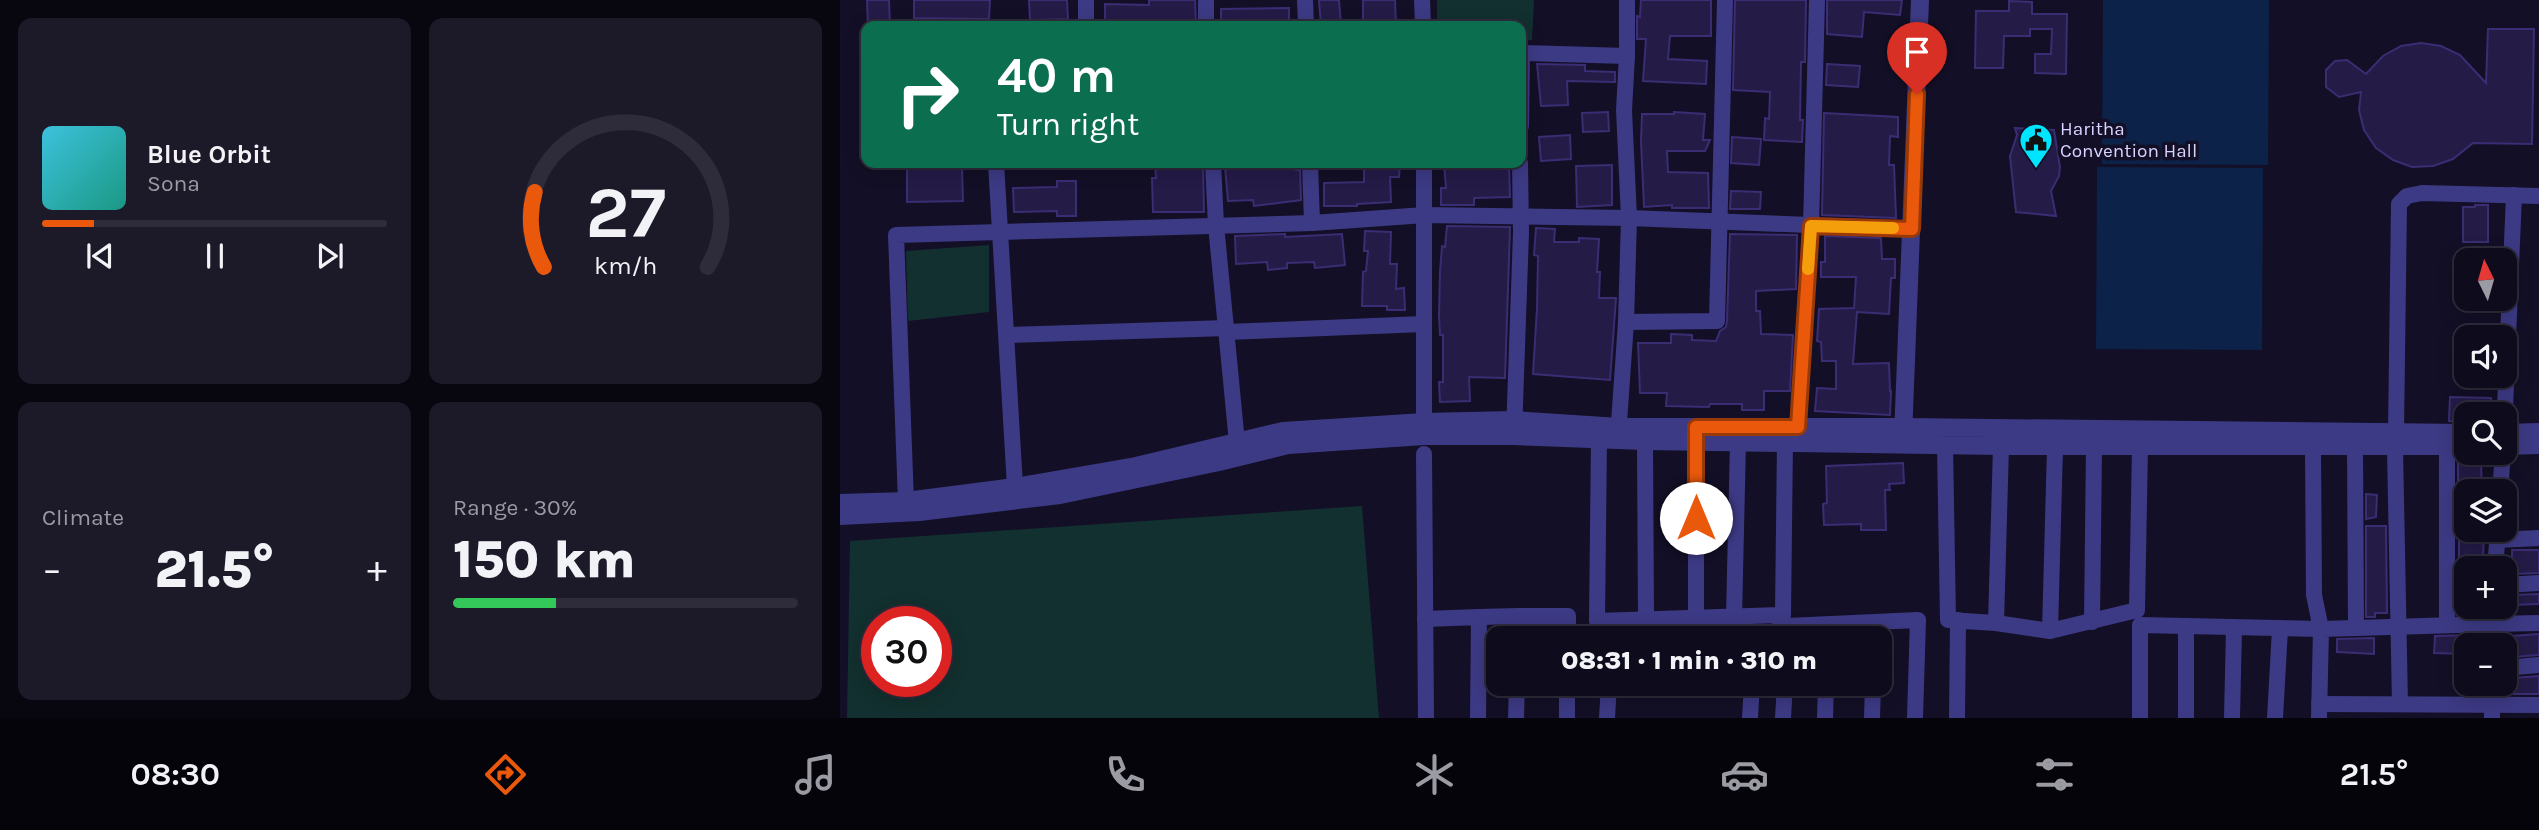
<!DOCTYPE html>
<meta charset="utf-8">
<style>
:root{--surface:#0e0b1c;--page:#1c1929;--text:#f1f3f6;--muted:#9b9ba3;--line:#2e2b3b;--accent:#ea580c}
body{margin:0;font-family:Karla,sans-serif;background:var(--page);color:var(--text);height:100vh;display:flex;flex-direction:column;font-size:26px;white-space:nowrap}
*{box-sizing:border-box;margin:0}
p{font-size:23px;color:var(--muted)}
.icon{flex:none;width:38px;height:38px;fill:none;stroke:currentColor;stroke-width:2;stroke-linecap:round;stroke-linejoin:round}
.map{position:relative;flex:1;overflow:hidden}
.sheet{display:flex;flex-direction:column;gap:18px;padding:18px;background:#08060f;width:840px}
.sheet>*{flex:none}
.banner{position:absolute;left:21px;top:21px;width:665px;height:147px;border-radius:14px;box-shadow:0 4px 18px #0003,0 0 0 2px var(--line);background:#0b6e4f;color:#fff;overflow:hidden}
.needle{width:46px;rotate:355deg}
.fabs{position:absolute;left:1614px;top:248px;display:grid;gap:14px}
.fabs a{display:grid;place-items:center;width:63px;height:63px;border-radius:14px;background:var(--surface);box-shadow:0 4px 18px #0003,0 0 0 2px var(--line);font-size:35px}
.speed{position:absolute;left:21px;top:606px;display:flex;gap:14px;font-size:35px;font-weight:700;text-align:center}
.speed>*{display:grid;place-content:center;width:91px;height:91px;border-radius:50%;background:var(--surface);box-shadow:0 4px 18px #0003,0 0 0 2px var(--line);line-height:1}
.speed .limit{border:10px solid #d22;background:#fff;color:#111}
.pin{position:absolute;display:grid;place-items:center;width:60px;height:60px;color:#fff;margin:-72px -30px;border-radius:50% 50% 50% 0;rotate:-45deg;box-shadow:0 0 7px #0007}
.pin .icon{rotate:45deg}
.me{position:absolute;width:77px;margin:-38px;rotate:0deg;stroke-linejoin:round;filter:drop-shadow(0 0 5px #0008)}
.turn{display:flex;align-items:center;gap:24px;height:147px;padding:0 21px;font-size:32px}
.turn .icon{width:91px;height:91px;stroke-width:2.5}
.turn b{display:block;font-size:49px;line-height:60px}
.big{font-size:52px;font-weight:800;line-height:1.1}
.sheet .widget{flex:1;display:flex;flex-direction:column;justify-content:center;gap:10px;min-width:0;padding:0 24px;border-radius:14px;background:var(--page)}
.sheet .dial{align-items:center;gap:0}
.dial svg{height:182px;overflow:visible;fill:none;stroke:var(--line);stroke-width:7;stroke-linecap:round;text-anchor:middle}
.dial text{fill:var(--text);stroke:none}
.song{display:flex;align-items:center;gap:21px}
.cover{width:84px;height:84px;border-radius:10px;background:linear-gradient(135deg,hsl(190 70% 55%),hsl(170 70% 35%))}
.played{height:7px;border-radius:4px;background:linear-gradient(90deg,var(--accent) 15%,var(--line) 15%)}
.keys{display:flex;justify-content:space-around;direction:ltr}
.heat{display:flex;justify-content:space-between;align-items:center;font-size:38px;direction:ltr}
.charge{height:10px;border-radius:5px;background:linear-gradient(90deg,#34c759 30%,var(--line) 0)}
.sheet .tiles{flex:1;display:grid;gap:18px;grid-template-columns:repeat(2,1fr)}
.trip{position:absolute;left:646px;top:626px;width:406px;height:70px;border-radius:14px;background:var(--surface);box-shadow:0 4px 18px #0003,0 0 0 2px var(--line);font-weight:800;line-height:70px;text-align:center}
.tabs{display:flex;height:112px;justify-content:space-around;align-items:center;background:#06040b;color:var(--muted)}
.tabs .icon{width:49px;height:49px}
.tabs .active{color:var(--accent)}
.tabs b{font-size:32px;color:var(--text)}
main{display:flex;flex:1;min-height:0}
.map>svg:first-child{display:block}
</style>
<main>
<section class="sheet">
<div class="tiles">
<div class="widget">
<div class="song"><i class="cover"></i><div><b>Blue Orbit</b><p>Sona</p></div></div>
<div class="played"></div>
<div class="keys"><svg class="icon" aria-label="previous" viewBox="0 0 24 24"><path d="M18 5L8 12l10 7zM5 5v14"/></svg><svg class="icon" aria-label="pause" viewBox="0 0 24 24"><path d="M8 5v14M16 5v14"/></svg><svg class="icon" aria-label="next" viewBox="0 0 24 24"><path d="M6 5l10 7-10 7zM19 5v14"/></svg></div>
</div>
<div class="widget dial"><svg viewBox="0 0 100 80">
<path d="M14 69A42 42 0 1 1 86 69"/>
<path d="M14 69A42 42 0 0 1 10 36" stroke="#ea580c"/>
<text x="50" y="56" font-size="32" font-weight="700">27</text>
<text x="50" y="72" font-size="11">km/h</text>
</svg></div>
<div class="widget"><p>Climate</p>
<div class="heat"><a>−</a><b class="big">21.5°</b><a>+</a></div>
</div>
<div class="widget"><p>Range · 30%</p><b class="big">150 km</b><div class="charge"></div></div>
</div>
</section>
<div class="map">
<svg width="1699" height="718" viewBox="0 0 1699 718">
<rect width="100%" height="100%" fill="#130f26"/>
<g fill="#12302f" fill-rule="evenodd">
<polygon points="597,0 694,0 692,40 681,40 681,26 597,26"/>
<polygon points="149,245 149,312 68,321 66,251"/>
<path d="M522 506 539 718H7L10 541ZM37 621H96V681H37Z"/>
</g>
<g fill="#0c2248">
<polygon points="1263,0 1429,0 1428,165 1262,164"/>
<polygon points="1257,167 1423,168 1422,350 1256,349"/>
</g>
<g fill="#241b47" stroke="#3b2d73" stroke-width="2">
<polygon points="27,0 49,0 50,26 28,26"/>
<polygon points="74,0 150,0 149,19 74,18"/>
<polygon points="189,0 227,0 228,19 190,20"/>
<polygon points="309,0 355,0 356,26 265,25 265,4 309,5"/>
<polygon points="479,0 499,0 501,26 481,26"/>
<polygon points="523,0 555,0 556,26 523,26"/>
<polygon points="801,0 871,0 871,36 830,36 828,59 867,61 866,84 803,81 806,39 797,39 797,16 800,17"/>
<polygon points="895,0 966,0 965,62 961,62 960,120 963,120 962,142 924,140 925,118 929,119 930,92 893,90"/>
<polygon points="987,0 1062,0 1060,15 1024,12 1022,37 987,34"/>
<polygon points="1169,1 1192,2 1192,14 1227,14 1226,74 1195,73 1195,54 1211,54 1212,29 1190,29 1190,36 1164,36 1163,68 1135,68 1136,11 1169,11"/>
<polygon points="449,8 449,26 381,26 381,9"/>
<polygon points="1648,29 1694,29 1692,144 1633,143 1613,159 1593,166 1572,167 1553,160 1536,148 1524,130 1519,110 1521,92 1499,97 1486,87 1486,70 1495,61 1507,60 1526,74 1543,56 1561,46 1581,43 1601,46 1620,55 1646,83"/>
<polygon points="697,64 745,65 745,71 775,72 775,82 727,81 728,105 701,106"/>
<polygon points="987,64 1020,66 1018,87 986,85"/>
<polygon points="768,112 769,131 743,132 742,113"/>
<polygon points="834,112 865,114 863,140 870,140 865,151 827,151 828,172 868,173 869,208 832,208 832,205 804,207 801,141 802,114 834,114"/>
<polygon points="984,113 1058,117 1058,137 1050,136 1049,165 1054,165 1056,218 982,215"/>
<polygon points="1175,128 1214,130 1220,167 1219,176 1211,191 1216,216 1176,212 1170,156 1177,135"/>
<polygon points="730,135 731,159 701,161 699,137"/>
<polygon points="892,137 921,139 919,165 891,163"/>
<polygon points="315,163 363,163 364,212 313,212 312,178 316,178"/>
<polygon points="428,163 456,163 456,170 460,170 461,200 414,206 413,200 388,201 385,167"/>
<polygon points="524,163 560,163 559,177 550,177 551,202 517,204 517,206 484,206 484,183 524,182"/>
<polygon points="669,163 670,197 634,198 634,205 601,205 601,188 606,188 604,164"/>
<polygon points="772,165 772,205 737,207 736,166"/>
<polygon points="122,167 123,201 67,202 67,168"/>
<polygon points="217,181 236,181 236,216 217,216 217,211 174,212 173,188 217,187"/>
<polygon points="891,191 921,192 920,209 890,209"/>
<polygon points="1635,205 1648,205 1648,242 1623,242 1623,207 1635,207"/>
<polygon points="607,226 670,227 665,378 629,377 630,401 600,402 599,382 603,382 603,335 600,335 599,315 600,272 602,246 605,247"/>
<polygon points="696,228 715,229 714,242 739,242 739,238 759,239 757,272 760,272 759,298 776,298 770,380 693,374 697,308 698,256 694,255"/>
<polygon points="525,231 551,232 550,264 557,264 556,289 564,288 565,310 547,310 547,306 522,306 523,272 526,271 528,251 524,251"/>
<polygon points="445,234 445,237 502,234 505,265 475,268 474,262 447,263 447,268 428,270 427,262 396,264 395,236"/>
<polygon points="890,234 957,235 956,289 916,291 916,311 920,311 921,334 953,335 950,391 924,391 924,410 902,410 902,404 870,404 869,407 826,406 827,393 800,393 798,343 831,343 831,334 852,335 852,340 876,341 880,331 886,327 887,321"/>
<polygon points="985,236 1041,238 1042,259 1055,259 1055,278 1051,278 1049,314 1017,312 1013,364 1049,363 1050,391 1051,391 1050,415 975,411 977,388 996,389 996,361 982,361 981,342 977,341 979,309 1014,308 1016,277 981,277 981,262 985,262"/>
<polygon points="1610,397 1651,398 1650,415 1626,415 1626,422 1609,421"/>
<polygon points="1063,463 1064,483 1049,484 1050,490 1045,490 1046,530 1021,530 1021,524 984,525 983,504 987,503 986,466"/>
<polygon points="1618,463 1641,463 1642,491 1618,491"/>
<polygon points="1526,494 1537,495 1536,517 1526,519"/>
<polygon points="1526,526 1546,526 1547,613 1535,613 1535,617 1526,617"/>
<polygon points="1619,530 1644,530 1643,559 1619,558"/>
<polygon points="1672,550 1699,550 1699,573 1672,574"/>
<polygon points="1699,594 1699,604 1673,605 1672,595"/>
<polygon points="1699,634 1699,655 1673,657 1672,636"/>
<polygon points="1631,635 1631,646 1626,646 1626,654 1594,653 1595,636"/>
<polygon points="1534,638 1534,654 1497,652 1497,639"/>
<polygon points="1699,676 1699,694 1674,694 1673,678"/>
</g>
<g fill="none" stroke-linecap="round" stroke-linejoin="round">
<g stroke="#3d3a85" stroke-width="16">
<polyline points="246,0 246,26"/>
<polyline points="366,0 366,26"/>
<polyline points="465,0 466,26"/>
<polyline points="582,0 583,26"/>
<polyline points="681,53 787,56"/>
<polyline points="681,126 682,53"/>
<polyline points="156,163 175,487"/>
<polyline points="373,163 376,225 398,453"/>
<polyline points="470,163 472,223"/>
<polyline points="786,322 877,321 885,0"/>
<polyline points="387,332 583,324"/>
<polyline points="168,335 387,328"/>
<polyline points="958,427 971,226 977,0"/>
<polyline points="1664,432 1674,195"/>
<polyline points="674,433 681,233 680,163"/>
<polyline points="1556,433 1559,204 1567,196 1582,193 1699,196"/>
<polyline points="584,434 584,163"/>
<polyline points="778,437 786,322 789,218 784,110 787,56 787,0"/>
<polyline points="759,438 757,621 943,615 945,441"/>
<polyline points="805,441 806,620"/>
<polyline points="1105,445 1108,620 1156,623"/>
<polyline points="1161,446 1156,623 1210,631"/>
<polyline points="1607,446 1607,625"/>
<polyline points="1215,447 1210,631 1297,610 1300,446"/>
<polyline points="1515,447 1516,628"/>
<polyline points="1555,448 1560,704"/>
<polyline points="584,454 586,718"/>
<polyline points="1660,492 1663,453"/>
<polyline points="66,501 56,235 472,223 585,215 789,218 1072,229"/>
<polyline points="1657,540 1699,538"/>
<polyline points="1655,569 1658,530"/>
<polyline points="1664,585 1699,583"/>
<polyline points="679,616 728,616 728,639"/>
<polyline points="639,617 679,616 679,639"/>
<polyline points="894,617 898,442"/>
<polyline points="856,618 856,429"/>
<polyline points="585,619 639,617 638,718"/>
<polyline points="1252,622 1254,446"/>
<polyline points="744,639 772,639"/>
<polyline points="914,639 947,626"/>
<polyline points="946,639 947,626 1078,620 1075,718"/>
<polyline points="1652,646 1652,624 1699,623"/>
<polyline points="1664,668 1699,665"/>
<polyline points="1479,704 1699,705"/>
<polyline points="676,718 677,684"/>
<polyline points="727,718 727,684"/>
<polyline points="767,718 769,684"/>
<polyline points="910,718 912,684"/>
<polyline points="943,718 945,684"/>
<polyline points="985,718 986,684"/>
<polyline points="1032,718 1033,684"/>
<polyline points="1117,718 1118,620"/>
<polyline points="1300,718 1300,625 1481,629 1474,595 1473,447"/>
<polyline points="1346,718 1346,626"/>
<polyline points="1392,718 1394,628"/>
<polyline points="1435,718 1440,629"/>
<polyline points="1479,718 1481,629 1652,624 1653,607"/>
<polyline points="1652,718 1652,684"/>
</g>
<g stroke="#3d3a85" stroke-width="18">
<polyline points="1664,433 1699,432"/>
<polyline points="1063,437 1080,0"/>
<polyline points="1664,446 1699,445"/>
<polyline points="0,503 66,501 175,487 296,466 443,431 584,422 674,420 779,427 1064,427 1626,433"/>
<polyline points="0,516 79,512 220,495 379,462 448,445 584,436 674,436 805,441 1161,446 1626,446"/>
</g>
</g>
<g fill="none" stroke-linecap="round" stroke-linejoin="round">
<defs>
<polyline id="route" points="856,518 856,427 958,427 971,226 1072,229 1077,94"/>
</defs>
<use href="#route" stroke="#983908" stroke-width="18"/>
<use href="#route" stroke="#ea580c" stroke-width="12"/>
<polyline stroke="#f59e0b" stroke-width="12" points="968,269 971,226 1053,228"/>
</g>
<defs>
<symbol id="civic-pin" viewBox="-11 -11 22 30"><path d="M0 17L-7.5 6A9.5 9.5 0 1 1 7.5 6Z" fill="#00e5ff" stroke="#130f26"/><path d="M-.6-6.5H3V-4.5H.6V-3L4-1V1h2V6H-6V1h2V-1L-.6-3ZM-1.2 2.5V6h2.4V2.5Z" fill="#111"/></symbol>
</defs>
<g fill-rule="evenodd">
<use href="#civic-pin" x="1177" y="121" width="38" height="52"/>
</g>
<g text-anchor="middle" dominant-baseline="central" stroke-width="7" stroke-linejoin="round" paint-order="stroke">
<g font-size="19" fill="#d9d4ff" stroke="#130f26" text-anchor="start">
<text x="1220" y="129">Haritha<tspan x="1220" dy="22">Convention Hall</tspan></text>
</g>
</g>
</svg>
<div class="fabs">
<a><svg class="needle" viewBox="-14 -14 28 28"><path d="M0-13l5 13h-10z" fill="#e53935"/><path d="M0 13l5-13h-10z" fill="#9b9ba3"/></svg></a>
<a><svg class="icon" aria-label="sound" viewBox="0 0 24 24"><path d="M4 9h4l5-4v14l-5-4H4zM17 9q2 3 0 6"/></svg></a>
<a><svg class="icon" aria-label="search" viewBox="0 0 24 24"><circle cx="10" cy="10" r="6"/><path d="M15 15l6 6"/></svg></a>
<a><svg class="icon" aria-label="layers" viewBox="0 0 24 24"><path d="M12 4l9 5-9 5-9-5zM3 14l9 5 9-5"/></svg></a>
<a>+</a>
<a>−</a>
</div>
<div class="speed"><div class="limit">30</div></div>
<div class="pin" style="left:1077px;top:94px;background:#d93025"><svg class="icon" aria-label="arrive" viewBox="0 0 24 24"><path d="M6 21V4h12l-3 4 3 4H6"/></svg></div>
<svg class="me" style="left:856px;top:518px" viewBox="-20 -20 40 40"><circle r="19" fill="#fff"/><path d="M0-13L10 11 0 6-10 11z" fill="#ea580c"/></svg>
<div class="trip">08:31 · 1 min · 310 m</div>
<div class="banner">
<div class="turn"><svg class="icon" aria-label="right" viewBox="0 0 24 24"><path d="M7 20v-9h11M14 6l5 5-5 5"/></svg><div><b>40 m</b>Turn right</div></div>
</div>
</div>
</main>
<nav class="tabs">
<b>08:30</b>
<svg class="icon active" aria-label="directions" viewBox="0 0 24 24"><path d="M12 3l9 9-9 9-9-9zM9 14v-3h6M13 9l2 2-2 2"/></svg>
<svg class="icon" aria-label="music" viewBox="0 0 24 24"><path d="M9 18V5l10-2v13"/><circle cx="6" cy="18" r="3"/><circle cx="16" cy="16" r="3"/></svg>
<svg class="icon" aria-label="phone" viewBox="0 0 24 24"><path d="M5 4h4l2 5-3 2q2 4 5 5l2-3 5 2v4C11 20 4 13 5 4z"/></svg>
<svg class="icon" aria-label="climate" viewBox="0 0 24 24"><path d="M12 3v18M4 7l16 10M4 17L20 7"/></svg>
<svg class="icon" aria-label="car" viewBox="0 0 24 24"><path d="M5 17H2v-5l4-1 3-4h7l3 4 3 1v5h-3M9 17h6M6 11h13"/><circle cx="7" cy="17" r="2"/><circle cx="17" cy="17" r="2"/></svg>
<svg class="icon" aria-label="filters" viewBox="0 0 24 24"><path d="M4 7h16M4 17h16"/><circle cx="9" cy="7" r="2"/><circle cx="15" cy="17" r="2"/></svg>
<b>21.5°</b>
</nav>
